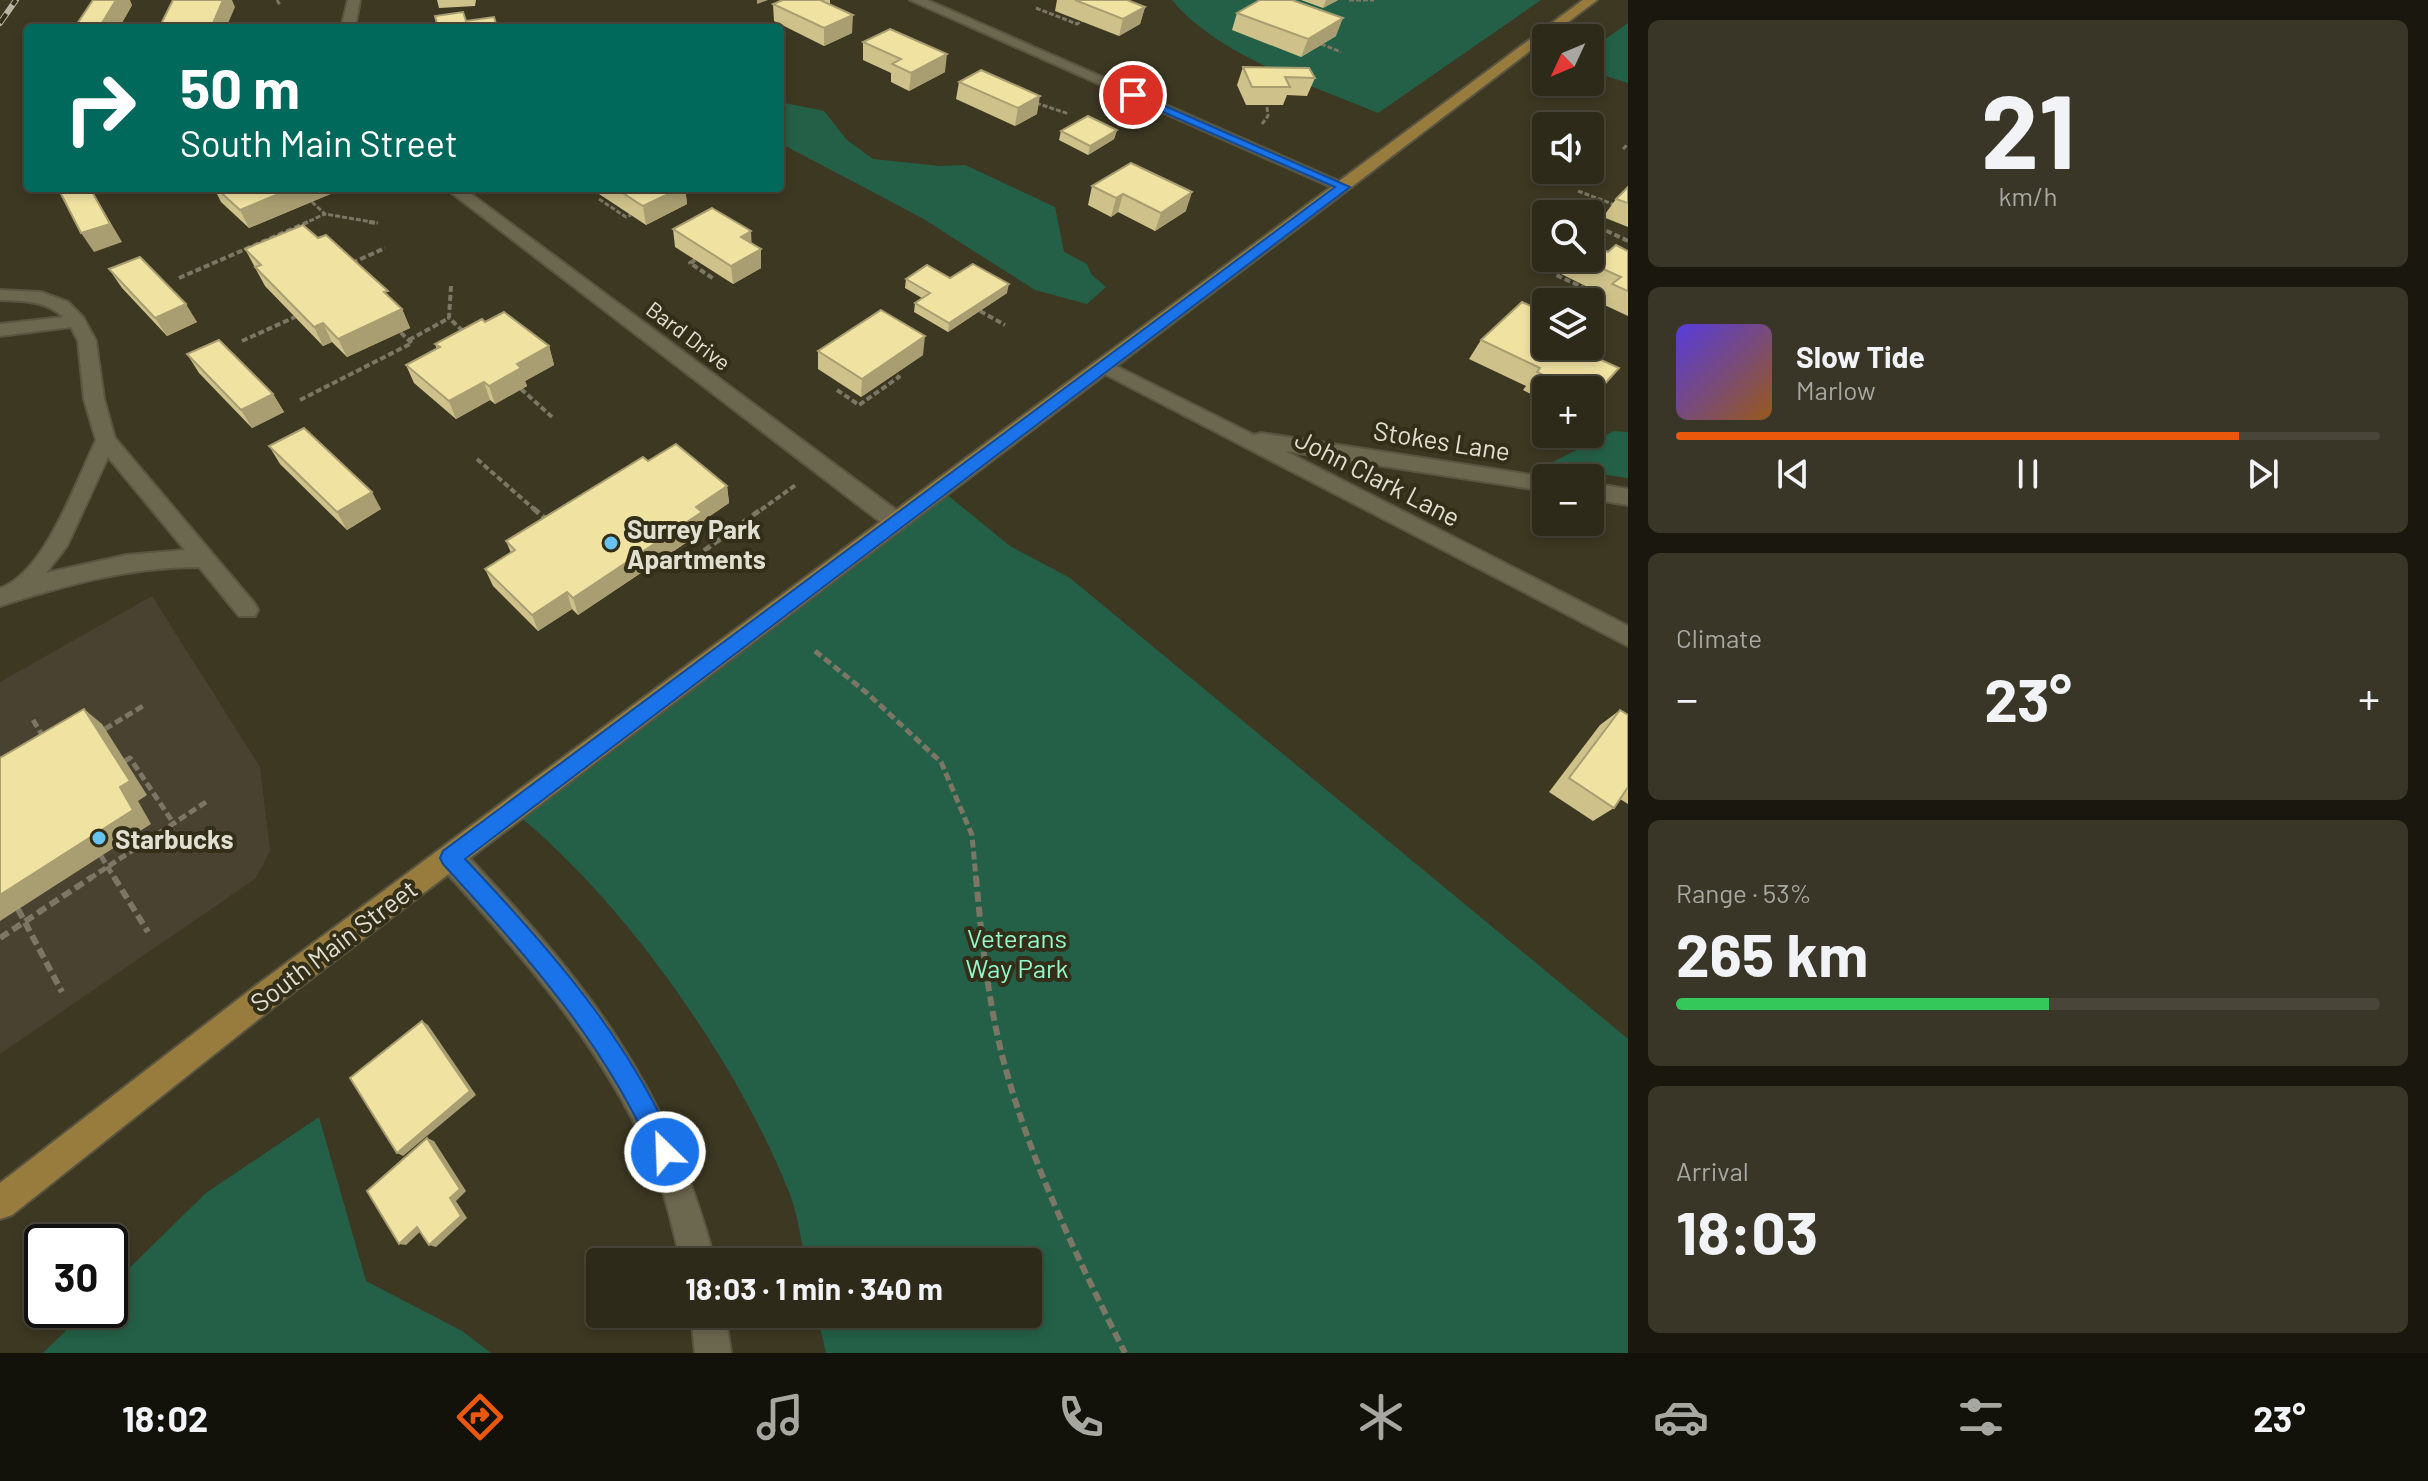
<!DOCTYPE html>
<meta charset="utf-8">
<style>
:root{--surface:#2e2a1a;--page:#3a3627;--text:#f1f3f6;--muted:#a7a7a2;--line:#494639;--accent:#ea580c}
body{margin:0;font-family:Barlow,sans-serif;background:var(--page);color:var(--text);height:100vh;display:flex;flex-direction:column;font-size:30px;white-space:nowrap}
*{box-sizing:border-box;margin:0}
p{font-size:26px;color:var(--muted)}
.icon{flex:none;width:44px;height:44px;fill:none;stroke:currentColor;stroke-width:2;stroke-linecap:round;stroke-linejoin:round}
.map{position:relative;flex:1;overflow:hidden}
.panel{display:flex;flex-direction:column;gap:20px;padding:20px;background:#19170e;width:800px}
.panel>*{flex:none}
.guide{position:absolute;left:24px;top:24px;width:760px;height:168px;border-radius:8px;box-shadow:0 4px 12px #0003,0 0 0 2px var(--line);background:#00695c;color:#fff;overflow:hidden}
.needle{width:52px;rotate:226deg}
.buttons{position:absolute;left:1532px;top:24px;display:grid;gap:16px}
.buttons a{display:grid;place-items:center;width:72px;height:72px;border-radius:8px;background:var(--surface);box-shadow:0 4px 12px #0003,0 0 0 2px var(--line);font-size:40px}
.speed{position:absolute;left:24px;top:1224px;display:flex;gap:16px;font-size:40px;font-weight:700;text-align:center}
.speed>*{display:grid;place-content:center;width:104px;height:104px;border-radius:50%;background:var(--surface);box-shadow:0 4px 12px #0003,0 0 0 2px var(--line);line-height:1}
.speed .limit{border:4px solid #111;border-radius:12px;background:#fff;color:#111}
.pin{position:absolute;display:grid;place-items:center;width:68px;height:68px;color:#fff;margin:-34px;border:4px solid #fff;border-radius:50%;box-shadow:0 2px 8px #0007}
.me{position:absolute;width:88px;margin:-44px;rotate:336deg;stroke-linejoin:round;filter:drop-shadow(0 0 6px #0008)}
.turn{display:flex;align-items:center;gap:28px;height:168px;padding:0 24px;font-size:36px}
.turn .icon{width:104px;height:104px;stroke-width:2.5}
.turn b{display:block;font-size:56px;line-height:68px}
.big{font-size:60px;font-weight:700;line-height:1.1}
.panel .tile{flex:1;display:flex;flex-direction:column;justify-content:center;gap:12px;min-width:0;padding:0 28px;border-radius:12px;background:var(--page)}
.panel .dial{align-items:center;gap:0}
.dial b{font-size:104px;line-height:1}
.song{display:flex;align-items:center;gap:24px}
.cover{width:96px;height:96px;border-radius:12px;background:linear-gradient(135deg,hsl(250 70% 55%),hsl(30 70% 35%))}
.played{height:8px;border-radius:4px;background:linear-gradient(90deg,var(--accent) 80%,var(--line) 80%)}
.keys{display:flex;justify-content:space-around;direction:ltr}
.heat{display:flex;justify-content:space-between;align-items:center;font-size:44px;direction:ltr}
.charge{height:12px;border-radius:6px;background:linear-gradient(90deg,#34c759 53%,var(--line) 0)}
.trip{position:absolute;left:586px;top:1248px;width:456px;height:80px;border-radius:8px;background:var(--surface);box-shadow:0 4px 12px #0003,0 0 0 2px var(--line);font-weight:700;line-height:80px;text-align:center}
.dock{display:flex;height:128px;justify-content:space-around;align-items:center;background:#12110a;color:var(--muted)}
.dock .icon{width:56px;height:56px}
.dock .active{color:var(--accent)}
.dock b{font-size:36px;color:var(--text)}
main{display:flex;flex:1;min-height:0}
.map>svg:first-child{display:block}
</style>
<main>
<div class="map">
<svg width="1628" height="1353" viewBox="0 0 1628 1353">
<rect width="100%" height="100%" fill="#3d3822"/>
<polygon fill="#494230" points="152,596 260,767 270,851 255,879 0,1054 0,682"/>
<g fill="#246048">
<path d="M1172 0H1541L1378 113C1312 85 1218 56 1172 0Z"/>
<polygon points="1628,23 1628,83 1590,71 1590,50"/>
<polygon points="780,102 824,111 847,140 873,159 940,166 965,165 1055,207 1064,252 1087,264 1091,274 1106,287 1087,304 1035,290 922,218 780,143"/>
<polygon points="1614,431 1628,432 1628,478 1545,466"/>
<path d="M940 489 1010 546 1070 578 1628 1039V1353H826L817 1314H1028V1262H806C801 1241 798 1217 791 1197 740 1065 623 899 514 812Z"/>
<polygon points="319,1117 366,1281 462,1331 491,1353 43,1353 87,1310 110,1310 110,1287 206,1193"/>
</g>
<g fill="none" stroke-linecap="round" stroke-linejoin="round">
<defs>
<path id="lane" d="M0 290 41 292 68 302 83 317 96 341 104 399 115 438 255 604 258 610 255 616H239L199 567C129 567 66 585 0 606V588C44 574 77 480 96 440L84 399 78 341 71 327 0 336V324L63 317C46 300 22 301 0 300ZM108 457 185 550 126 555 46 573 67 546Z"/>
<g id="street">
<polygon points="348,0 360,0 355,28 341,28"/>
<polygon points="910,0 927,0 1352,187 1338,190"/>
<polygon points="445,188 463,188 903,515 906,521 903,527 887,527"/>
<polygon points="1104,360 1254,435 1261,433 1551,478 1546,478 1546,491 1285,451 1628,626 1628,646 1097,370 1095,366"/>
<polygon points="1590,483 1628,489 1628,505 1590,499"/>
<path d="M451 845 461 849C584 980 669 1084 715 1262H681C672 1225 664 1187 648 1151 599 1043 521 954 441 867L437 858 441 849Z"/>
<polygon points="691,1314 725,1314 731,1353 695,1353"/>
</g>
<polygon id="primary" points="1583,0 1597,0 274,1007 12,1215 0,1219 0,1183 254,987"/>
</defs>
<use href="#lane" stroke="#595541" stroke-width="4"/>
<use href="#street" stroke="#595541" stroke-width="4"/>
<use href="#primary" stroke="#595541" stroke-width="4"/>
<g stroke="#7b7764" stroke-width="3" stroke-dasharray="5 2" stroke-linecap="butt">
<polyline points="277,0 280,5"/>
<polyline points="1349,0 1374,0"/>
<polyline points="1036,8 1077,24 1082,21"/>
<polyline points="240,28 264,26"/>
<polyline points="1321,44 1341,52"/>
<polyline points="1036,103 1069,114"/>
<polyline points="1262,124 1268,116 1267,107"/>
<polyline points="1623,149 1628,144"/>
<polyline points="1578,191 1615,205"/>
<polyline points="599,199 626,217 631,215"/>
<polyline points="312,202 325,214 378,223"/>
<polyline points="303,224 325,214"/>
</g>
<g stroke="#7b7764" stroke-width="4" stroke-dasharray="6 3" stroke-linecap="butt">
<polyline points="369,222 378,223"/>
<polyline points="1590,223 1628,241"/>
<polyline points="695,260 690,263 714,279"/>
<polyline points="352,263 385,248"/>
<polyline points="1562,269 1556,275 1604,297"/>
<polyline points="179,278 308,222"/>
<polyline points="451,286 449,318 466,334"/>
<polyline points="980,311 1005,325"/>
<polyline points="409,340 449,318"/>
<polyline points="242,341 295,317"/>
<polyline points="521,389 552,417"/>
<polyline points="837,390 859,405 899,377 894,375"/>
<polyline points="300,400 412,343 400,332"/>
<polyline points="477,459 535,510"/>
<polyline points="761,510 797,484"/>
</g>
<g stroke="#7b7764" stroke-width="5" stroke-dasharray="8 4" stroke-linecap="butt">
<polyline points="533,508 548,521"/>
<polyline points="666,556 680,568 763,508"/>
<polyline points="815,651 867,693 941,762 972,835 976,879"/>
<polyline points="33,720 44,738"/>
<polyline points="105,729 143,706"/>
<polyline points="125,761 130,758 174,824"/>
<polyline points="101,856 115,879"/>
<polyline points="89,879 206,802"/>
</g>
<g stroke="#7b7764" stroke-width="6" stroke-dasharray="10 5" stroke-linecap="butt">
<polyline points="114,877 148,932"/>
<path d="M976 877C982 943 989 1013 1008 1077 1036 1174 1080 1263 1125 1353"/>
<polyline points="18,909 62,992"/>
<polyline points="0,938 92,877"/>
</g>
<use href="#lane" fill="#6c674f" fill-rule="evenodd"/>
<use href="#street" fill="#6c674f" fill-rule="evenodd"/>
<use href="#primary" fill="#987c3e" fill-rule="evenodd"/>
<defs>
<polyline id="rail" points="0,23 16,0"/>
</defs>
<use href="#rail" stroke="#b8b5a5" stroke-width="6"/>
<use href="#rail" stroke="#322e18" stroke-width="4" stroke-dasharray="11" stroke-linecap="butt"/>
</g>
<g fill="#cec28a">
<polygon points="437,0 476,0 475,6 439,8"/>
<polygon points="783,0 830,0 830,5 852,33 824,46 774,21 773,4"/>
<polygon points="1057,0 1127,0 1145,7 1140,24 1119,36 1055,11"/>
<polygon points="1301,0 1338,0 1323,8"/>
<polygon points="132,5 119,28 80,28 77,24"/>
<polygon points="1237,13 1336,36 1301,57 1232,30"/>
<polygon points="863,42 945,72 909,91 891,82 891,73 863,60"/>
<polygon points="1243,67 1315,78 1307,96 1287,95 1283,105 1246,105 1237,85"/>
<polygon points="959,82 1037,114 1015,126 956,99"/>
<polygon points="1117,130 1114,139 1088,155 1059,140 1061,131"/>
<polygon points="1092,186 1186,211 1155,231 1118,212 1111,217 1088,205"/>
<polygon points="1628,187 1628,227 1603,217 1616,199"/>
<polygon points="214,188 339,188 340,190 249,228 221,202"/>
<polygon points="595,188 685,188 687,204 646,225 596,192"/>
<polygon points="673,229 751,231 751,243 761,268 733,284 675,247"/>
<polygon points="245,249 391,299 402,309 410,328 347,357 332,342 323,346 265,286"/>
<polygon points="1628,251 1628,316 1598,302 1604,295 1561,274 1572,258 1590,258 1608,252"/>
<polygon points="109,269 197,322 167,336 122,288"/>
<polygon points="950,278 1007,293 948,332 914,312 915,303 922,298 905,288 906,279"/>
<polygon points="485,322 549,346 554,365 525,381 527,386 495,404 490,400 456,419 414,383 406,365 437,349 435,344"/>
<polygon points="1481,340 1572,347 1619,368 1590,402 1590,390 1546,390 1546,402 1523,390 1526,386 1469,359"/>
<polygon points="818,351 923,355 861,397 818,369"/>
<polygon points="187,354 273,394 284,412 252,428 199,373"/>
<polygon points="269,446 381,509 347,530 280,464"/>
<polygon points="648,461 727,486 729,503 704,520 705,530 578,615 572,609 538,631 493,586 485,569 511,553 506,541"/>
<polygon points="1620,710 1628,715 1628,804 1620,799 1614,808 1593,821 1549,792 1600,725"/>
</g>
<g fill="#a89e71">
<polygon points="116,0 130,0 132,5 119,28 105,28 102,23"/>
<polygon points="223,0 232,0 235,7 226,28 211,28"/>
<polygon points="757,0 768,0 757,4"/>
<polygon points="1326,0 1338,0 1323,8"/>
<polygon points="1145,7 1140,24 1119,36 1123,19"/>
<polygon points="853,15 852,33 824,46 824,28"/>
<polygon points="1343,18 1336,36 1301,57 1308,39"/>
<polygon points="947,54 945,72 909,91 911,73"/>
<polygon points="1040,96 1037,114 1015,126 1018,108"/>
<polygon points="1117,130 1114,139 1088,155 1090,146"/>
<polygon points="90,188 122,242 94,252 81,233"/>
<polygon points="293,188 339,188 340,190 249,228 240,210"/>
<polygon points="681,188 685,188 687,204 646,225 643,206"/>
<polygon points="1192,192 1186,211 1155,231 1161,213"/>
<polygon points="1123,194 1118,212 1111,217 1116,198"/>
<polygon points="751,231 752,250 741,237"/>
<polygon points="761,249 761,268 733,284 731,266"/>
<polygon points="1009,284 1007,293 948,332 949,323"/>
<polygon points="186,304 197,322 167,336 155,318"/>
<polygon points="402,309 410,328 347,357 338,339"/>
<polygon points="323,323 332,342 323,346 314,327"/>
<polygon points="925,336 923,355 861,397 862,379"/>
<polygon points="549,346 554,365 525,381 527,386 495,404 489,386 517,364"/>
<polygon points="484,382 490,400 456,419 449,401"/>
<polygon points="273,394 284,412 252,428 241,410"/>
<polygon points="727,486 729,503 704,520 705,530 578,615 573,598 696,507"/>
<polygon points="372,492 381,509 347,530 337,512"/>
<polygon points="567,592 572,609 538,631 532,615"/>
<polygon points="84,709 102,724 147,795 138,801 151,824 0,921 0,895 120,787"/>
<polygon points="422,1021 428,1025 476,1095 403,1156 397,1153"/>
<polygon points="427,1138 434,1141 466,1191 456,1201 467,1218 436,1247 429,1245 450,1198"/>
<polygon points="417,1227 424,1228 406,1245 399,1244"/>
</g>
<g fill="#f0e2a1" stroke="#a89e71" stroke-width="2">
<polygon points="93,0 116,0 102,23 77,24"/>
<polygon points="173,0 223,0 211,28 159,28"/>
<polygon points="783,0 824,0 822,1 853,15 824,28 773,4"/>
<polygon points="1075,0 1127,0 1145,7 1123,19"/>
<polygon points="1260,0 1292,0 1343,18 1308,39 1237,13"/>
<polygon points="463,12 466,21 494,17 497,27 438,28 435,16"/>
<polygon points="890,29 947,54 911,73 892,64 901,59 863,42"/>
<polygon points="1243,67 1309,68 1315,78 1285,77 1290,87 1252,87"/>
<polygon points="981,70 1040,96 1018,108 959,82"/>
<polygon points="1088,116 1117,130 1090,146 1061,131"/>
<polygon points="1131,163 1192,192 1161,213 1123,194 1116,198 1092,186"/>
<polygon points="1628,187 1628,203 1616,199"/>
<polygon points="58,188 90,188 110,224 81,233"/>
<polygon points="216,188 293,188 240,210"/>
<polygon points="615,188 681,188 643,206"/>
<polygon points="712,208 751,231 741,237 761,249 731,266 673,229"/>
<polygon points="303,225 318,238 326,235 388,291 384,292 402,309 338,339 323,323 314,327 255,267 261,265 245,249"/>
<polygon points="1590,244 1608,252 1616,245 1628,251 1628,291 1612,284 1621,277 1579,258 1590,258"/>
<polygon points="140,257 186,304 155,318 109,269"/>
<polygon points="973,264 1009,284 949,323 915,303 930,293 906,279 927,265 950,278"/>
<polygon points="1522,302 1546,313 1546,346 1571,346 1619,368 1600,389 1575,378 1567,387 1537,372 1540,368 1481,340"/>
<polygon points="881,310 925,336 862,379 818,351"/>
<polygon points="504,312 549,346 517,364 521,368 489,386 484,382 449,401 406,365 440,347 435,344 482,319 485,322"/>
<polygon points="219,340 273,394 241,410 187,354"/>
<polygon points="304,428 372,492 337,512 269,446"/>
<polygon points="676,444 727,486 696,507 702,512 573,598 567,592 532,615 485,569 515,550 506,541 643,457 648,461"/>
<polygon points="84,709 130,781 120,787 133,810 0,895 0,758"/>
<polygon points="1620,710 1628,715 1628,787 1614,808 1569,778"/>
<polygon points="422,1021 470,1091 397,1153 350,1078"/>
<polygon points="427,1138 460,1189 450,1198 461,1216 429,1245 417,1227 399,1244 367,1191"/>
</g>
<path fill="#1a73e8" stroke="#114b97" stroke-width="2" d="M1133 92 1350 187 465 859C549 948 629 1038 677 1152L673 1161 665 1164 656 1161C608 1046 526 955 443 864L440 858 443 851 1335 187 1129 97Z"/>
<g fill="#69c3f1" stroke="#322e18" stroke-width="3">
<circle cx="611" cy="543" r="8"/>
<circle cx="99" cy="838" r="8"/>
</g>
<g text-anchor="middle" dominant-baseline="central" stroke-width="8" stroke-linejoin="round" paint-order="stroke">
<g font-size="22" fill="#e1dfd1" stroke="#322e18">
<text transform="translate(689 335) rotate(37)">Bard Drive</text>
</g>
<g font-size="26" fill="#e1dfd1" stroke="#322e18">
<text transform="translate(1442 440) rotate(9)">Stokes Lane</text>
<text transform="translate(1378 477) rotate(27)">John Clark Lane</text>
<text transform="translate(333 945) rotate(-37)">South Main Street</text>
</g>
<g font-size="26" font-weight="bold" fill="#e1dfd1" stroke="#322e18" text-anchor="start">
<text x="627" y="528">Surrey Park<tspan x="627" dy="30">Apartments</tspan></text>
<text x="115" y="838">Starbucks</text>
</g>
<g font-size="26" fill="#94f8cc" stroke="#322e18">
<text x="1017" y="937">Veterans<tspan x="1017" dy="30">Way Park</tspan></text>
</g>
</g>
</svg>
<div class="buttons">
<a><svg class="needle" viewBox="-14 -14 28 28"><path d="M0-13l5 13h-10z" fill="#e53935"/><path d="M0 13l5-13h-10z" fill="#a7a7a2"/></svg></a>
<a><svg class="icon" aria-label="sound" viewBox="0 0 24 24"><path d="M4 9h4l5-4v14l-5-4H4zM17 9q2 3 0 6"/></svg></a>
<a><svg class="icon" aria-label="search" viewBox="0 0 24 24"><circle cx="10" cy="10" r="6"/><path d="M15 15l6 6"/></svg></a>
<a><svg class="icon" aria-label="layers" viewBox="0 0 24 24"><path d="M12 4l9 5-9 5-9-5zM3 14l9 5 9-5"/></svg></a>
<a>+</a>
<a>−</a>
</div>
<div class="speed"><div class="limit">30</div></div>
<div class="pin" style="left:1133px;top:95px;background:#d93025"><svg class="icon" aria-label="arrive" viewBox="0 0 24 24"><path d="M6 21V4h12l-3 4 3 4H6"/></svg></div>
<svg class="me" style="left:665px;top:1152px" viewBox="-20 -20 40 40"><circle r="17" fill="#1a73e8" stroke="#fff" stroke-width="3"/><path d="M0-11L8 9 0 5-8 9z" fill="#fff"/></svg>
<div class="trip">18:03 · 1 min · 340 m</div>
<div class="guide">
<div class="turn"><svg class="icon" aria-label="right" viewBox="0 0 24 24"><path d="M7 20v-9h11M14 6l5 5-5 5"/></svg><div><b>50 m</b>South Main Street</div></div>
</div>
</div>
<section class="panel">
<div class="tile dial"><b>21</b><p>km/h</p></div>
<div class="tile">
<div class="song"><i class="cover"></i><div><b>Slow Tide</b><p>Marlow</p></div></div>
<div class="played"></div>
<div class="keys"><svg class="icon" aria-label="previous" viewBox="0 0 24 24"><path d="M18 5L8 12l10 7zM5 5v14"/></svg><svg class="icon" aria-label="pause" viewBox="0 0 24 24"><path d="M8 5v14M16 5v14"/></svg><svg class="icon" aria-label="next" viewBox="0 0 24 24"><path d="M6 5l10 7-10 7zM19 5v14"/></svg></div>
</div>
<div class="tile"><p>Climate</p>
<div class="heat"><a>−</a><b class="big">23°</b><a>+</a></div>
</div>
<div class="tile"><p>Range · 53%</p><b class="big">265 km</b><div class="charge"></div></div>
<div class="tile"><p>Arrival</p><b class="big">18:03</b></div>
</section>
</main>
<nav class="dock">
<b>18:02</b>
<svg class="icon active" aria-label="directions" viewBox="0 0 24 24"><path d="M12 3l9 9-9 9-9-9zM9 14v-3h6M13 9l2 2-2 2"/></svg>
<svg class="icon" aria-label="music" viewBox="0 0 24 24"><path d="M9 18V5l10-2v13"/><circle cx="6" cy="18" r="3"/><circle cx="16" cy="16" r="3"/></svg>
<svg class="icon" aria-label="phone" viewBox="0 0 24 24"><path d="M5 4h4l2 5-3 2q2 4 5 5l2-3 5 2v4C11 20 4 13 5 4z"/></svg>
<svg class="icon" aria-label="climate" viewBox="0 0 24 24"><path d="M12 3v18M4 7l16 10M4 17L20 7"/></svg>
<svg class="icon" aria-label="car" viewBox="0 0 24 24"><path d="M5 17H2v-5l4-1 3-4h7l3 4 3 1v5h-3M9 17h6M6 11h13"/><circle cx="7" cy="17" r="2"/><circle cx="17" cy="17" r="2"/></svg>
<svg class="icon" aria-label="filters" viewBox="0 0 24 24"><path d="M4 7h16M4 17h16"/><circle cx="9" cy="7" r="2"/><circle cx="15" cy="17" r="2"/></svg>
<b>23°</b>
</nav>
